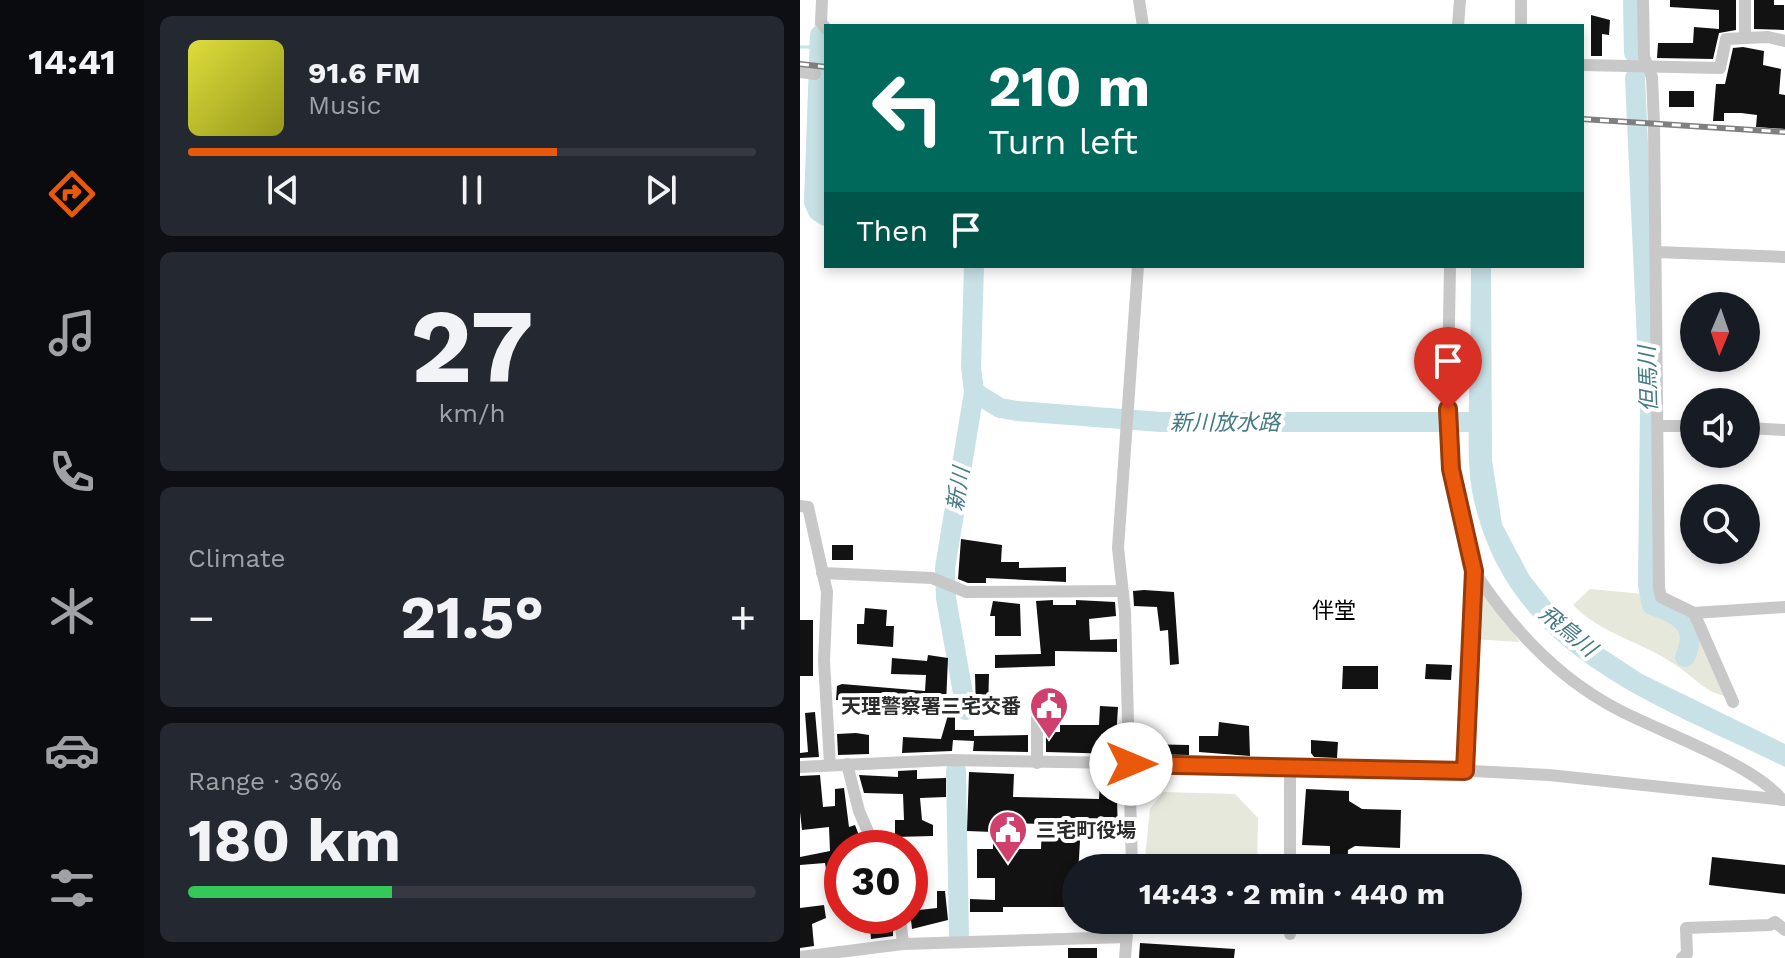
<!DOCTYPE html>
<meta charset="utf-8">
<style>
:root{--surface:#171b24;--page:#242831;--text:#f1f3f6;--muted:#9ea1a6;--line:#363941;--accent:#ea580c}
body{margin:0;font-family:"Work Sans","Noto Sans JP",sans-serif;background:var(--page);color:var(--text);height:100vh;display:flex;flex-direction:column;font-size:30px;white-space:nowrap}
*{box-sizing:border-box;margin:0}
p{font-size:26px;color:var(--muted)}
.icon{flex:none;width:44px;height:44px;fill:none;stroke:currentColor;stroke-width:2;stroke-linecap:round;stroke-linejoin:round}
.map{position:relative;flex:1;overflow:hidden}
.panel{display:flex;flex-direction:column;gap:16px;padding:16px;background:#0d0f14;width:656px}
.panel>*{flex:none}
.guide{position:absolute;left:24px;top:24px;width:760px;height:244px;border-radius:0px;box-shadow:0 4px 12px #0003;background:#00695c;color:#fff;overflow:hidden}
.needle{width:52px;rotate:182deg}
.tools{position:absolute;left:880px;top:292px;display:grid;gap:16px}
.tools a{display:grid;place-items:center;width:80px;height:80px;border-radius:50%;background:var(--surface);box-shadow:0 4px 12px #0003;font-size:40px}
.speed{position:absolute;left:24px;top:830px;display:flex;gap:16px;font-size:40px;font-weight:700;text-align:center}
.speed>*{display:grid;place-content:center;width:104px;height:104px;border-radius:50%;background:var(--surface);box-shadow:0 4px 12px #0003;line-height:1}
.speed .limit{border:12px solid #d22;background:#fff;color:#111}
.pin{position:absolute;display:grid;place-items:center;width:68px;height:68px;color:#fff;margin:-82px -34px;border-radius:50% 50% 50% 0;rotate:-45deg;box-shadow:0 0 8px #0007}
.pin .icon{rotate:45deg}
.me{position:absolute;width:88px;margin:-44px;rotate:90deg;stroke-linejoin:round;filter:drop-shadow(0 0 6px #0008)}
.turn{display:flex;align-items:center;gap:28px;height:168px;padding:0 32px;font-size:36px}
.turn .icon{width:104px;height:104px;stroke-width:2.5}
.turn b{display:block;font-size:56px;line-height:68px}
.then{display:flex;align-items:center;height:76px;padding:0 32px;background:#0003;gap:16px;font-size:30px}
.big{font-size:60px;font-weight:700;line-height:1.1}
.panel .tile{flex:1;display:flex;flex-direction:column;justify-content:center;gap:12px;min-width:0;padding:0 28px;border-radius:12px;background:var(--page)}
.panel .dial{align-items:center;gap:0}
.dial b{font-size:104px;line-height:1}
.song{display:flex;align-items:center;gap:24px}
.cover{width:96px;height:96px;border-radius:12px;background:linear-gradient(135deg,hsl(60 70% 55%),hsl(60 70% 35%))}
.played{height:8px;border-radius:4px;background:linear-gradient(90deg,var(--accent) 65%,var(--line) 65%)}
.keys{display:flex;justify-content:space-around;direction:ltr}
.heat{display:flex;justify-content:space-between;align-items:center;font-size:44px;direction:ltr}
.charge{height:12px;border-radius:6px;background:linear-gradient(90deg,#34c759 36%,var(--line) 0)}
.trip{position:absolute;left:262px;top:854px;width:460px;height:80px;border-radius:40px;background:var(--surface);box-shadow:0 4px 12px #0003;font-weight:700;line-height:80px;text-align:center}
main{display:flex;flex:1;min-height:0}
.dock{display:flex;flex-direction:column;width:144px;justify-content:space-around;align-items:center;background:#090b0e;color:var(--muted)}
.dock .icon{width:56px;height:56px}
.dock .selected{color:var(--accent)}
.dock b{font-size:36px;color:var(--text)}
.map>svg:first-child{display:block}
</style>
<main>
<nav class="dock">
<b>14:41</b>
<svg class="icon selected" aria-label="directions" viewBox="0 0 24 24"><path d="M12 3l9 9-9 9-9-9zM9 14v-3h6M13 9l2 2-2 2"/></svg>
<svg class="icon" aria-label="music" viewBox="0 0 24 24"><path d="M9 18V5l10-2v13"/><circle cx="6" cy="18" r="3"/><circle cx="16" cy="16" r="3"/></svg>
<svg class="icon" aria-label="phone" viewBox="0 0 24 24"><path d="M5 4h4l2 5-3 2q2 4 5 5l2-3 5 2v4C11 20 4 13 5 4z"/></svg>
<svg class="icon" aria-label="climate" viewBox="0 0 24 24"><path d="M12 3v18M4 7l16 10M4 17L20 7"/></svg>
<svg class="icon" aria-label="car" viewBox="0 0 24 24"><path d="M5 17H2v-5l4-1 3-4h7l3 4 3 1v5h-3M9 17h6M6 11h13"/><circle cx="7" cy="17" r="2"/><circle cx="17" cy="17" r="2"/></svg>
<svg class="icon" aria-label="filters" viewBox="0 0 24 24"><path d="M4 7h16M4 17h16"/><circle cx="9" cy="7" r="2"/><circle cx="15" cy="17" r="2"/></svg>
</nav>
<section class="panel">
<div class="tile">
<div class="song"><i class="cover"></i><div><b>91.6 FM</b><p>Music</p></div></div>
<div class="played"></div>
<div class="keys"><svg class="icon" aria-label="previous" viewBox="0 0 24 24"><path d="M18 5L8 12l10 7zM5 5v14"/></svg><svg class="icon" aria-label="pause" viewBox="0 0 24 24"><path d="M8 5v14M16 5v14"/></svg><svg class="icon" aria-label="next" viewBox="0 0 24 24"><path d="M6 5l10 7-10 7zM19 5v14"/></svg></div>
</div>
<div class="tile dial"><b>27</b><p>km/h</p></div>
<div class="tile"><p>Climate</p>
<div class="heat"><a>−</a><b class="big">21.5°</b><a>+</a></div>
</div>
<div class="tile"><p>Range · 36%</p><b class="big">180 km</b><div class="charge"></div></div>
</section>
<div class="map">
<svg width="985" height="958" viewBox="0 0 985 958">
<rect width="100%" height="100%" fill="#fff"/>
<g fill="#e5e8da">
<path d="M790 589 854 595C862 607 875 607 886 615 906 631 915 672 925 696 905 692 894 677 877 666 844 642 802 635 773 605Z"/>
<polygon points="680,593 684,594 720,642 673,639 677,595"/>
<polygon points="363,792 435,794 458,818 457,868 344,868 350,809"/>
<polygon points="352,920 478,920 478,923 468,931 352,923"/>
</g>
<path fill="#c8e1e6" d="M671 266H691L692 460 702 524 729 575 769 626 842 674 985 744V767C851 701 704 656 672 491 667 461 669 430 669 400 670 355 671 311 671 266Z"/>
<g fill="none" stroke-linecap="round" stroke-linejoin="round">
<g stroke="#c8e1e6" stroke-width="3">
<polyline points="16,24 20,35"/>
<polyline points="0,47 10,47 20,35"/>
</g>
<g stroke="#c8e1e6" stroke-width="20">
<polyline points="833,0 834,53"/>
<polyline points="20,35 14,202 18,211 26,216"/>
<path d="M835 78 850 407 848 585 852 605C879 614 900 625 885 657"/>
<polyline points="174,392 200,408 217,411 361,422 681,422"/>
<polyline points="166,710 146,598 145,568 174,392 171,367 174,266"/>
<polyline points="156,771 159,938"/>
</g>
</g>
<g fill="#121212" fill-rule="evenodd">
<polygon points="870,0 936,0 936,30 919,33 913,59 857,58 858,43 893,43 894,27 919,29 919,10 870,7"/>
<polygon points="954,0 974,0 974,5 984,5 984,30 954,29"/>
<polygon points="791,15 810,20 809,35 802,34 802,56 791,56"/>
<polygon points="943,47 964,51 963,65 981,69 979,94 985,95 985,129 956,127 957,115 941,113 924,113 924,121 913,121 916,84 925,84 933,48"/>
<rect x="869" y="91" width="25" height="16"/>
<polygon points="161,539 202,545 201,562 219,562 219,568 266,567 266,582 186,578 186,583 168,583 158,579"/>
<rect x="32" y="545" width="21" height="15"/>
<polygon points="344,590 374,592 379,664 370,665 368,630 360,631 357,607 334,606 333,591"/>
<polygon points="253,600 253,605 276,605 276,600 315,602 316,616 289,619 290,640 317,639 317,652 255,651 255,666 195,668 195,655 241,654 236,601"/>
<polygon points="193,601 220,604 221,636 195,636 195,616 190,616"/>
<polygon points="65,608 87,610 86,626 94,626 93,647 57,644 57,624 64,624"/>
<rect x="0" y="620" width="13" height="56"/>
<polygon points="128,655 148,658 146,704 36,700 37,686 42,684 125,691 126,675 91,674 92,658 127,661"/>
<polygon points="626,664 652,665 651,680 625,679"/>
<polygon points="543,666 578,666 578,689 542,689"/>
<polygon points="175,674 189,674 188,711 176,711"/>
<polygon points="300,706 318,707 316,738 319,738 320,754 246,752 246,732 260,732 260,725 299,725"/>
<polygon points="15,712 19,757 0,758 0,753 8,752 5,713"/>
<polygon points="148,715 155,717 155,730 174,730 174,736 228,735 228,752 173,751 174,741 153,740 152,751 102,753 103,737 141,739"/>
<polygon points="419,722 449,726 450,756 399,752 399,736 418,736"/>
<polygon points="56,733 69,735 69,754 38,755 37,734"/>
<polygon points="511,740 538,742 537,758 514,757 511,753"/>
<polygon points="338,744 389,745 389,755 338,754"/>
<polygon points="117,770 117,779 146,778 146,797 120,798 122,820 133,825 133,836 95,837 95,820 104,820 103,794 64,793 59,775 98,777 98,771"/>
<path d="M169 772 214 774 213 797 299 799 300 783H321V798H317L318 837 302 836V826L281 825 276 907H203V912H170V899L195 900V878H177V849H193V832L167 831ZM212 823 242 824 241 849H210Z"/>
<polygon points="20,775 23,807 35,806 35,789 44,788 49,827 55,825 60,838 43,845 42,908 33,909 25,863 0,865 0,857 30,851 29,827 2,830 0,812 0,776"/>
<polygon points="506,789 549,791 549,801 562,809 601,810 600,848 555,846 548,850 547,868 530,868 530,846 502,845"/>
<polygon points="912,857 985,865 985,894 909,885"/>
<polygon points="137,891 145,891 148,920 112,929 110,911 137,908"/>
<polygon points="24,905 26,918 12,924 14,946 0,948 0,908"/>
<polygon points="62,916 86,916 87,932 93,931 93,936 71,939 70,927 63,928"/>
<polygon points="340,943 435,949 434,958 339,958"/>
<rect x="268" y="948" width="29" height="10"/>
</g>
<g fill="none" stroke-linecap="round" stroke-linejoin="round">
<g stroke="#c8c8c8" stroke-width="12">
<polyline points="22,0 21,22 26,29"/>
<polyline points="339,0 343,26"/>
<polyline points="843,0 844,57 852,77 854,125 859,588 861,597 894,613 933,702"/>
<polyline points="945,0 945,37"/>
<polyline points="658,26 660,0"/>
<polyline points="721,26 721,0"/>
<polyline points="782,65 920,68 926,39 968,37 985,41"/>
<polyline points="0,72 15,74"/>
<polyline points="857,252 985,257"/>
<polyline points="650,266 647,433 658,507 674,571 665,771"/>
<polyline points="858,426 894,426"/>
<polyline points="946,428 985,430"/>
<polyline points="0,506 8,507 27,592 24,661 30,765"/>
<path d="M674 571C711 628 756 677 817 709 858 731 956 765 982 800"/>
<polyline points="22,573 132,578 166,592 322,591"/>
<polyline points="894,613 985,607"/>
<polyline points="237,763 237,715"/>
<polyline points="47,764 59,811 75,848"/>
<polyline points="490,766 490,868"/>
<polyline points="0,767 149,760 614,768 749,775 985,800"/>
<polyline points="332,868 325,612 318,548 338,266"/>
<polyline points="100,916 103,944"/>
<polyline points="490,920 490,934"/>
<polyline points="0,957 103,944 326,937"/>
<polyline points="325,958 328,920"/>
<polyline points="882,958 887,954 886,928 970,925 975,922 985,930"/>
</g>
<defs>
<g id="rail">
<polyline points="0,64 26,67"/>
<polyline points="782,119 985,132"/>
</g>
</defs>
<use href="#rail" stroke="#808080" stroke-width="6"/>
<use href="#rail" stroke="#fff" stroke-width="3" stroke-dasharray="9" stroke-linecap="butt"/>
</g>
<g fill="none" stroke-linecap="round" stroke-linejoin="round">
<defs>
<polyline id="route" points="331,764 665,771 674,571 651,469 648,409"/>
</defs>
<use href="#route" stroke="#983908" stroke-width="20"/>
<use href="#route" stroke="#ea580c" stroke-width="14"/>
</g>
<defs>
<symbol id="civic-pin" viewBox="-11 -11 22 30"><path d="M0 17L-7.5 6A9.5 9.5 0 1 1 7.5 6Z" fill="#d13f6d" stroke="#fff"/><path d="M-.6-6.5H3V-4.5H.6V-3L4-1V1h2V6H-6V1h2V-1L-.6-3ZM-1.2 2.5V6h2.4V2.5Z" fill="#fff"/></symbol>
</defs>
<g fill-rule="evenodd">
<use href="#civic-pin" x="227" y="684" width="44" height="60"/>
<use href="#civic-pin" x="186" y="808" width="44" height="60"/>
</g>
<g text-anchor="middle" dominant-baseline="central" stroke-width="8" stroke-linejoin="round" paint-order="stroke">
<g font-size="20" font-weight="bold" fill="#2b2b2b" stroke="#fff" text-anchor="end">
<text x="221" y="706">天理警察署三宅交番</text>
<text x="236" y="830" text-anchor="start">三宅町役場</text>
</g>
<g font-size="22" font-style="italic" fill="#437a84" stroke="#fff">
<text transform="translate(848 379) rotate(-92)">但馬川</text>
<text x="425" y="422">新川放水路</text>
<text transform="translate(158 489) rotate(-81)">新川</text>
<text transform="translate(768 631) rotate(39)">飛鳥川</text>
</g>
<g font-size="22" fill="#000" stroke="#fff">
<text x="534" y="610">伴堂</text>
</g>
</g>
</svg>
<div class="tools">
<a><svg class="needle" viewBox="-14 -14 28 28"><path d="M0-13l5 13h-10z" fill="#e53935"/><path d="M0 13l5-13h-10z" fill="#9ea1a6"/></svg></a>
<a><svg class="icon" aria-label="sound" viewBox="0 0 24 24"><path d="M4 9h4l5-4v14l-5-4H4zM17 9q2 3 0 6"/></svg></a>
<a><svg class="icon" aria-label="search" viewBox="0 0 24 24"><circle cx="10" cy="10" r="6"/><path d="M15 15l6 6"/></svg></a>
</div>
<div class="speed"><div class="limit">30</div></div>
<div class="pin" style="left:648px;top:409px;background:#d93025"><svg class="icon" aria-label="arrive" viewBox="0 0 24 24"><path d="M6 21V4h12l-3 4 3 4H6"/></svg></div>
<svg class="me" style="left:331px;top:764px" viewBox="-20 -20 40 40"><circle r="19" fill="#fff"/><path d="M0-13L10 11 0 6-10 11z" fill="#ea580c"/></svg>
<div class="trip">14:43 · 2 min · 440 m</div>
<div class="guide">
<div class="turn"><svg class="icon" aria-label="left" viewBox="0 0 24 24"><path d="M17 20v-9H6M10 6l-5 5 5 5"/></svg><div><b>210 m</b>Turn left</div></div>
<div class="then">Then<svg class="icon" aria-label="arrive" viewBox="0 0 24 24"><path d="M6 21V4h12l-3 4 3 4H6"/></svg></div>
</div>
</div>
</main>
